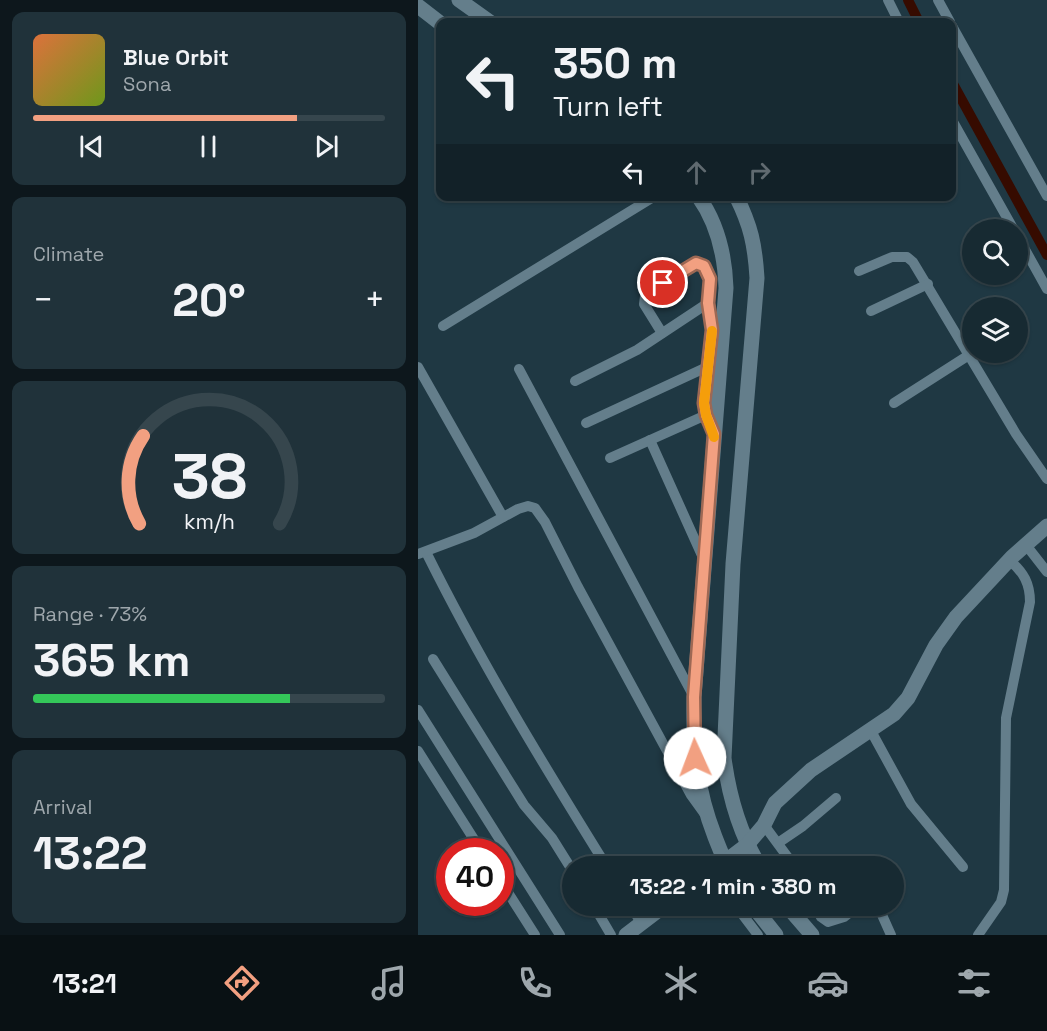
<!DOCTYPE html>
<meta charset="utf-8">
<style>
:root{--surface:#172a32;--page:#20323a;--text:#f1f3f6;--muted:#9ea7ac;--line:#36464d;--accent:#f2a081}
body{margin:0;font-family:"Space Grotesk",sans-serif;background:var(--page);color:var(--text);height:100vh;display:flex;flex-direction:column;font-size:22px;white-space:nowrap}
*{box-sizing:border-box;margin:0}
p{font-size:20px;color:var(--muted)}
.icon{flex:none;width:33px;height:33px;fill:none;stroke:currentColor;stroke-width:2;stroke-linecap:round;stroke-linejoin:round}
.map{position:relative;flex:1;overflow:hidden}
.drawer{display:flex;flex-direction:column;gap:12px;padding:12px;background:#0d171c;width:418px}
.drawer>*{flex:none}
.top-card{position:absolute;left:18px;top:18px;width:520px;height:183px;border-radius:12px;box-shadow:0 2px 4px #0004,0 0 0 2px var(--line);background:#172a32;color:var(--text);overflow:hidden}
.controls{position:absolute;left:544px;top:219px;display:grid;gap:12px}
.controls a{display:grid;place-items:center;width:66px;height:66px;border-radius:50%;background:var(--surface);box-shadow:0 2px 4px #0004,0 0 0 2px var(--line);font-size:30px}
.speed{position:absolute;left:18px;top:838px;display:flex;gap:12px;font-size:30px;font-weight:700;text-align:center}
.speed>*{display:grid;place-content:center;width:78px;height:78px;border-radius:50%;background:var(--surface);box-shadow:0 2px 4px #0004,0 0 0 2px var(--line);line-height:1}
.speed .limit{border:9px solid #d22;background:#fff;color:#111}
.pin{position:absolute;display:grid;place-items:center;width:51px;height:51px;color:#fff;margin:-26px;border:3px solid #fff;border-radius:50%;box-shadow:0 2px 6px #0007}
.me{position:absolute;width:66px;margin:-33px;rotate:358deg;stroke-linejoin:round;filter:drop-shadow(0 0 4px #0008)}
.turn{display:flex;align-items:center;gap:21px;height:126px;padding:0 18px;font-size:27px}
.turn .icon{width:78px;height:78px;stroke-width:2.5}
.turn b{display:block;font-size:42px;line-height:51px}
.lanes{display:flex;align-items:center;height:57px;padding:0 18px;background:#0003;justify-content:center;gap:30px;direction:ltr}
.lanes .off{opacity:.35}
.big{font-size:45px;font-weight:600;line-height:1.1}
.drawer .tile{flex:1;display:flex;flex-direction:column;justify-content:center;gap:9px;min-width:0;padding:0 21px;border-radius:12px;background:var(--page)}
.drawer .dial{align-items:center;gap:0}
.dial svg{height:156px;overflow:visible;fill:none;stroke:var(--line);stroke-width:7;stroke-linecap:round;text-anchor:middle}
.dial text{fill:var(--text);stroke:none}
.song{display:flex;align-items:center;gap:18px}
.cover{width:72px;height:72px;border-radius:9px;background:linear-gradient(135deg,hsl(20 70% 55%),hsl(80 70% 35%))}
.played{height:6px;border-radius:3px;background:linear-gradient(90deg,var(--accent) 75%,var(--line) 75%)}
.keys{display:flex;justify-content:space-around;direction:ltr}
.heat{display:flex;justify-content:space-between;align-items:center;font-size:33px;direction:ltr}
.charge{height:9px;border-radius:4px;background:linear-gradient(90deg,#34c759 73%,var(--line) 0)}
.trip{position:absolute;left:144px;top:856px;width:342px;height:60px;border-radius:30px;background:var(--surface);box-shadow:0 2px 4px #0004,0 0 0 2px var(--line);font-weight:600;line-height:60px;text-align:center}
.tabs{display:flex;height:96px;justify-content:space-around;align-items:center;background:#091114;color:var(--muted)}
.tabs .icon{width:42px;height:42px}
.tabs .on{color:var(--accent)}
.tabs b{font-size:27px;color:var(--text)}
main{display:flex;flex:1;min-height:0}
.map>svg:first-child{display:block}
</style>
<main>
<section class="drawer">
<div class="tile">
<div class="song"><i class="cover"></i><div><b>Blue Orbit</b><p>Sona</p></div></div>
<div class="played"></div>
<div class="keys"><svg class="icon" aria-label="previous" viewBox="0 0 24 24"><path d="M18 5L8 12l10 7zM5 5v14"/></svg><svg class="icon" aria-label="pause" viewBox="0 0 24 24"><path d="M8 5v14M16 5v14"/></svg><svg class="icon" aria-label="next" viewBox="0 0 24 24"><path d="M6 5l10 7-10 7zM19 5v14"/></svg></div>
</div>
<div class="tile"><p>Climate</p>
<div class="heat"><a>−</a><b class="big">20°</b><a>+</a></div>
</div>
<div class="tile dial"><svg viewBox="0 0 100 80">
<path d="M14 69A42 42 0 1 1 86 69"/>
<path d="M14 69A42 42 0 0 1 16 24" stroke="#f2a081"/>
<text x="50" y="56" font-size="32" font-weight="700">38</text>
<text x="50" y="72" font-size="11">km/h</text>
</svg></div>
<div class="tile"><p>Range · 73%</p><b class="big">365 km</b><div class="charge"></div></div>
<div class="tile"><p>Arrival</p><b class="big">13:22</b></div>
</section>
<div class="map">
<svg width="629" height="935" viewBox="0 0 629 935">
<rect width="100%" height="100%" fill="#1f3843"/>
<g fill="none" stroke-linecap="round" stroke-linejoin="round">
<g stroke="#360b00" stroke-width="10">
<polyline points="490,0 501,22"/>
<polyline points="534,82 629,255"/>
</g>
<g stroke="#647e8b" stroke-width="10">
<polyline points="470,0 481,22"/>
<polyline points="520,0 532,22"/>
<polyline points="534,26 629,196"/>
<polyline points="534,120 596,230"/>
<polyline points="600,237 629,289"/>
<polyline points="441,271 474,257 489,257 495,262 598,434 629,479"/>
<polyline points="453,311 510,284"/>
<polyline points="25,326 237,196"/>
<polyline points="294,332 286,403 288,415 295,431"/>
<path d="M244 333 226 304 227 296 273 264 282 263C298 272 288 307 293 325 295 333 300 340 304 346"/>
<polyline points="0,367 85,517"/>
<polyline points="101,369 276,697"/>
<polyline points="157,381 219,350 290,303"/>
<polyline points="476,403 551,355"/>
<polyline points="168,423 289,367"/>
<polyline points="232,440 286,560"/>
<polyline points="192,458 288,415"/>
<polyline points="608,545 629,572"/>
<path d="M8 552C62 661 125 764 189 867"/>
<polyline points="0,554 56,533 100,509 110,506 117,508 127,522 160,587 273,795 286,813"/>
<polyline points="15,659 106,805 134,838 154,870"/>
<polyline points="0,710 142,935"/>
<polyline points="453,731 493,804 545,867"/>
<polyline points="0,751 64,852"/>
<polyline points="346,825 377,867"/>
<polyline points="360,843 385,826 418,798"/>
<polyline points="82,880 117,935"/>
<polyline points="176,906 193,935"/>
<polyline points="213,906 223,923"/>
<polyline points="318,906 340,935"/>
<polyline points="397,906 403,917 410,922 426,917 440,906"/>
<polyline points="460,906 473,935"/>
<path d="M560 935 583 902 586 890 588 718 612 602C612 584 606 572 591 560"/>
</g>
<g stroke="#647e8b" stroke-width="15">
<polyline points="41,0 72,22"/>
<polyline points="0,6 22,23"/>
<path d="M280 196C300 224 307 255 308 288L276 697C275 750 278 788 297 837 301 847 305 858 310 867"/>
<path d="M318 196C333 226 337 245 339 278L315 564 306 758C311 796 322 834 342 867"/>
<polyline points="300,867 329,845 346,825 357,803 393,770 476,714 490,698 518,645 538,617 594,557 629,526"/>
<polyline points="335,906 358,935"/>
<polyline points="369,906 394,935"/>
<polyline points="208,935 246,906"/>
</g>
</g>
<g fill="none" stroke-linecap="round" stroke-linejoin="round">
<defs>
<polyline id="route" points="245,283 278,263 286,266 292,279 290,303 294,330 286,403 288,415 296,434 276,697 277,758"/>
</defs>
<use href="#route" stroke="#9d6854" stroke-width="15"/>
<use href="#route" stroke="#f2a081" stroke-width="10"/>
<polyline stroke="#f59e0b" stroke-width="10" points="294,331 286,403 288,415 296,437"/>
</g>
</svg>
<div class="controls">
<a><svg class="icon" aria-label="search" viewBox="0 0 24 24"><circle cx="10" cy="10" r="6"/><path d="M15 15l6 6"/></svg></a>
<a><svg class="icon" aria-label="layers" viewBox="0 0 24 24"><path d="M12 4l9 5-9 5-9-5zM3 14l9 5 9-5"/></svg></a>
</div>
<div class="speed"><div class="limit">40</div></div>
<div class="pin" style="left:245px;top:283px;background:#d93025"><svg class="icon" aria-label="arrive" viewBox="0 0 24 24"><path d="M6 21V4h12l-3 4 3 4H6"/></svg></div>
<svg class="me" style="left:277px;top:758px" viewBox="-20 -20 40 40"><circle r="19" fill="#fff"/><path d="M0-13L10 11 0 6-10 11z" fill="#f2a081"/></svg>
<div class="trip">13:22 · 1 min · 380 m</div>
<div class="top-card">
<div class="turn"><svg class="icon" aria-label="left" viewBox="0 0 24 24"><path d="M17 20v-9H6M10 6l-5 5 5 5"/></svg><div><b>350 m</b>Turn left</div></div>
<div class="lanes"><svg class="icon" aria-label="left" viewBox="0 0 24 24"><path d="M17 20v-9H6M10 6l-5 5 5 5"/></svg><svg class="icon off" aria-label="ahead" viewBox="0 0 24 24"><path d="M12 20V5M6 11l6-6 6 6"/></svg><svg class="icon off" aria-label="right" viewBox="0 0 24 24"><path d="M7 20v-9h11M14 6l5 5-5 5"/></svg></div>
</div>
</div>
</main>
<nav class="tabs">
<b>13:21</b>
<svg class="icon on" aria-label="directions" viewBox="0 0 24 24"><path d="M12 3l9 9-9 9-9-9zM9 14v-3h6M13 9l2 2-2 2"/></svg>
<svg class="icon" aria-label="music" viewBox="0 0 24 24"><path d="M9 18V5l10-2v13"/><circle cx="6" cy="18" r="3"/><circle cx="16" cy="16" r="3"/></svg>
<svg class="icon" aria-label="phone" viewBox="0 0 24 24"><path d="M5 4h4l2 5-3 2q2 4 5 5l2-3 5 2v4C11 20 4 13 5 4z"/></svg>
<svg class="icon" aria-label="climate" viewBox="0 0 24 24"><path d="M12 3v18M4 7l16 10M4 17L20 7"/></svg>
<svg class="icon" aria-label="car" viewBox="0 0 24 24"><path d="M5 17H2v-5l4-1 3-4h7l3 4 3 1v5h-3M9 17h6M6 11h13"/><circle cx="7" cy="17" r="2"/><circle cx="17" cy="17" r="2"/></svg>
<svg class="icon" aria-label="filters" viewBox="0 0 24 24"><path d="M4 7h16M4 17h16"/><circle cx="9" cy="7" r="2"/><circle cx="15" cy="17" r="2"/></svg>
</nav>
